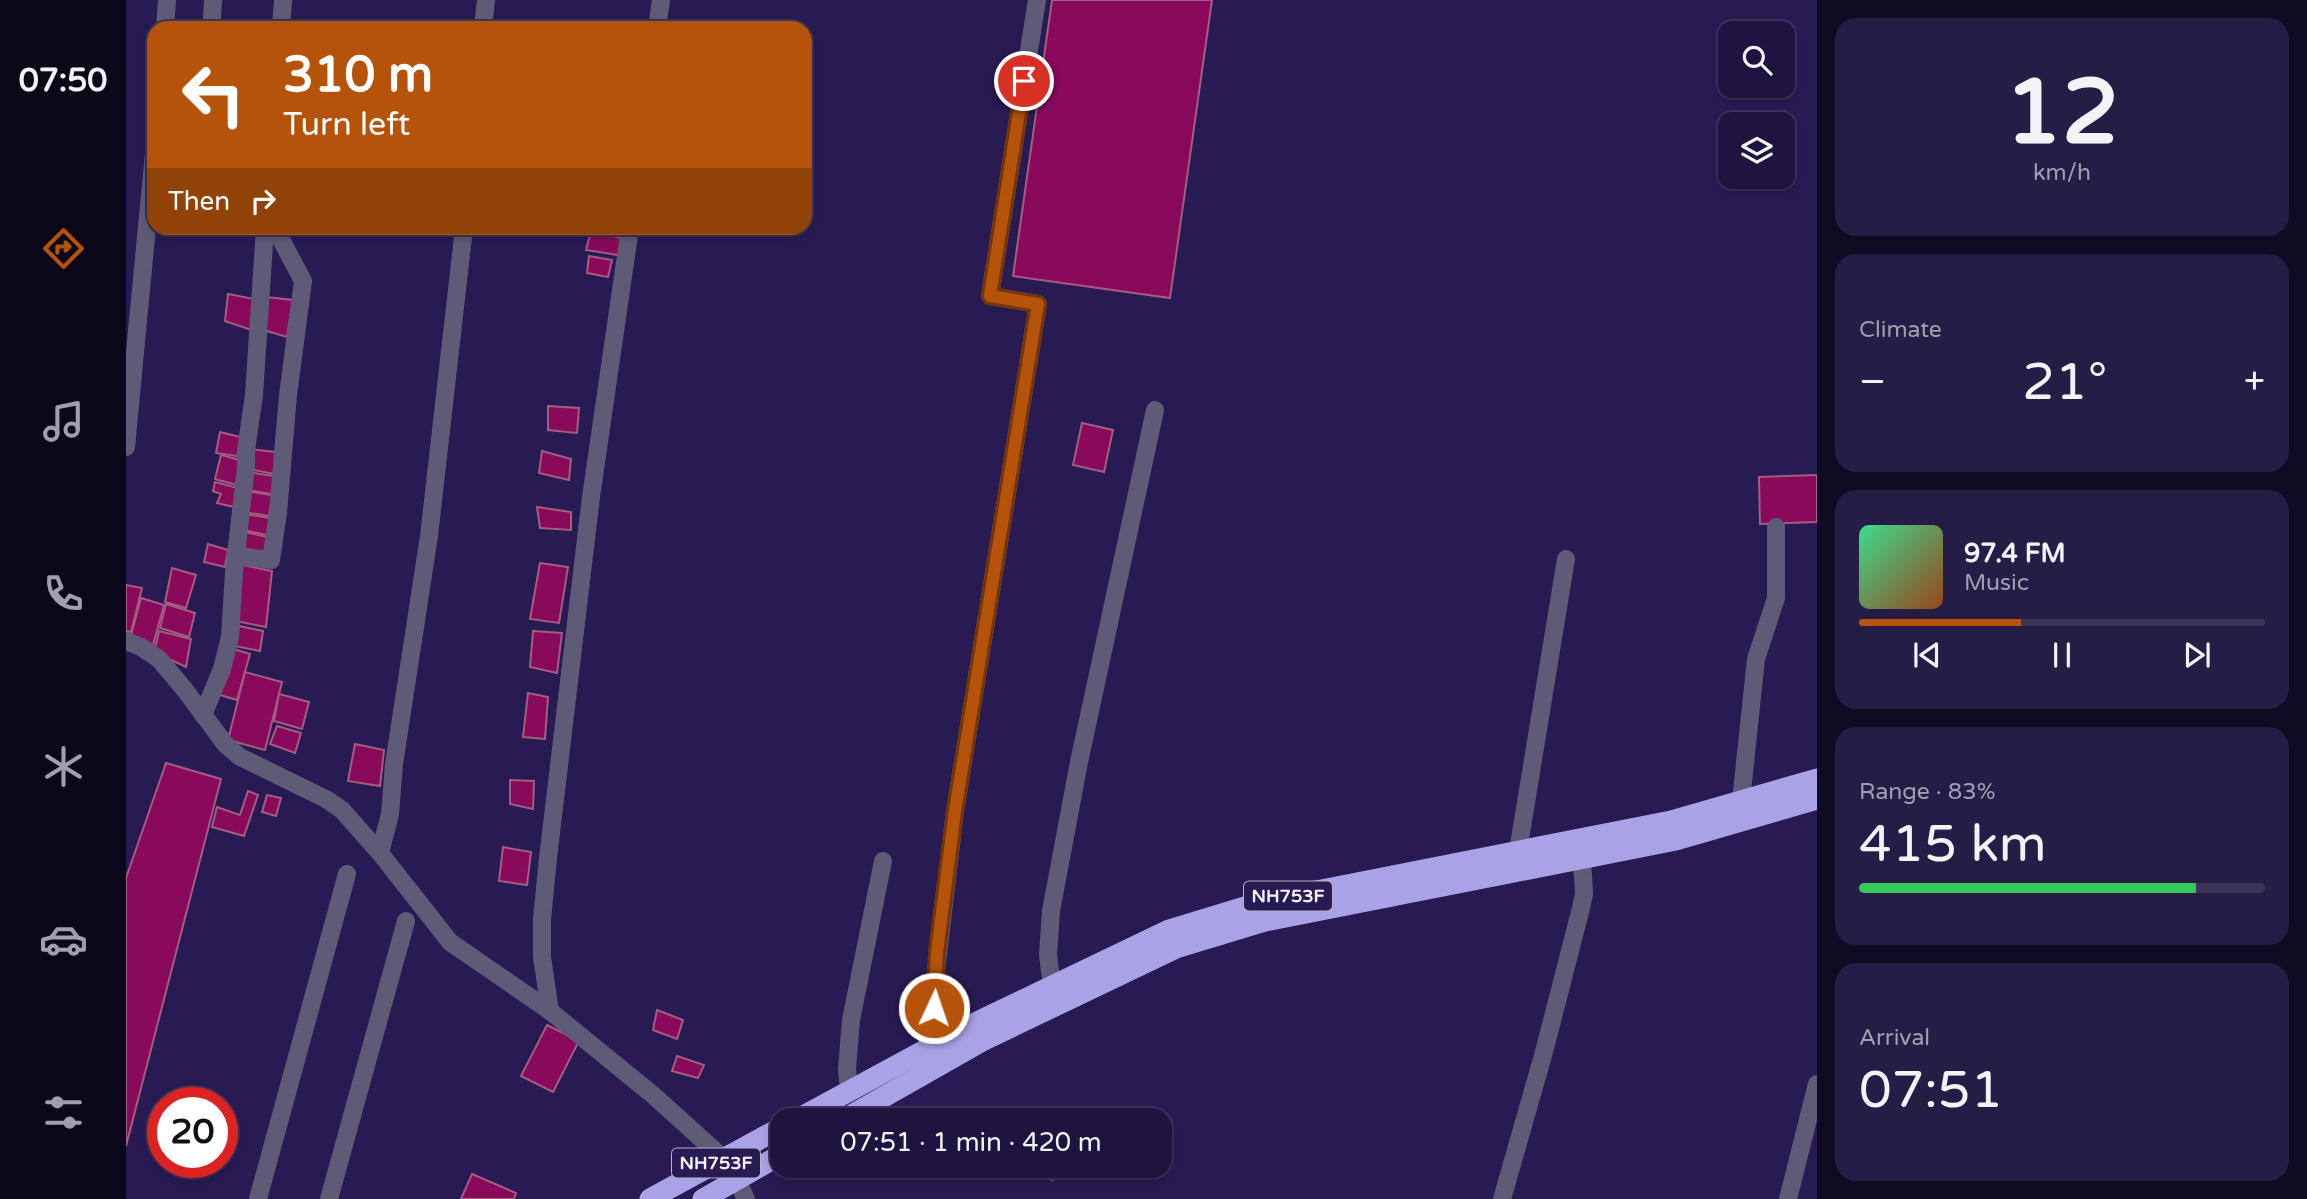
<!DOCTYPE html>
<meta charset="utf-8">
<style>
:root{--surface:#1e143f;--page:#261d46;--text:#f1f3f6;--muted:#a19eb0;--line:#3c3359;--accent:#b45309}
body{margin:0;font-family:"Varela Round",sans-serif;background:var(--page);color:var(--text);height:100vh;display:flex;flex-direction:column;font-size:26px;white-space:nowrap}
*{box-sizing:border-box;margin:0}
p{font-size:23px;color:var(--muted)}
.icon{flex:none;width:38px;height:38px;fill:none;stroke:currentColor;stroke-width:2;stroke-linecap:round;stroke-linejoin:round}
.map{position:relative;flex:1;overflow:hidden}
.sheet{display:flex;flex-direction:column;gap:18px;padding:18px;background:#100b23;width:490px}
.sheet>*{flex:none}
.hud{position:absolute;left:21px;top:21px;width:665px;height:214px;border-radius:21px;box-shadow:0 4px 10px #0003,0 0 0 2px var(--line);background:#b45309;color:#fff;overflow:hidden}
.fabs{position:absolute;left:1592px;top:21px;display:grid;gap:14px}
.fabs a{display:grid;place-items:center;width:77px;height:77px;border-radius:14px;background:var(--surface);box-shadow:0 4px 10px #0003,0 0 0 2px var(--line);font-size:35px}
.speed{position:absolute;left:21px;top:1087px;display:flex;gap:14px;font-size:35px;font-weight:700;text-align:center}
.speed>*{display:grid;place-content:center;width:91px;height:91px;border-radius:50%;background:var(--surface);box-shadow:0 4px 10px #0003,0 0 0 2px var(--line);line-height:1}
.speed .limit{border:10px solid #d22;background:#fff;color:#111}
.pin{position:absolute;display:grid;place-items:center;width:60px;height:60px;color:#fff;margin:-30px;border:4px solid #fff;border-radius:50%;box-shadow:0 2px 7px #0007}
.me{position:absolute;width:77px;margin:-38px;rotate:3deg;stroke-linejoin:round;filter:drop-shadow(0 0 5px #0008)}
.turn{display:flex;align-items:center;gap:24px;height:147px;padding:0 21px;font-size:32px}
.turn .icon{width:91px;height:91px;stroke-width:2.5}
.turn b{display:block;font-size:49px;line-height:60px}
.then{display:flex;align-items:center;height:66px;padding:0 21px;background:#0003;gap:14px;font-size:26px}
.big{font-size:52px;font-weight:600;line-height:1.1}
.sheet .tile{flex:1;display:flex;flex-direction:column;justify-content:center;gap:10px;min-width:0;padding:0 24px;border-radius:21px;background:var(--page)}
.sheet .dial{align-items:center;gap:0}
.dial b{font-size:91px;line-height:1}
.song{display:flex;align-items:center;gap:21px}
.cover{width:84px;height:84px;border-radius:10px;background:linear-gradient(135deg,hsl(150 70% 55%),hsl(20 70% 35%))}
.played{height:7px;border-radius:4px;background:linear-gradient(90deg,var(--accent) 40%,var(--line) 40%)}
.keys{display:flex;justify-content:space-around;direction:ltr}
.heat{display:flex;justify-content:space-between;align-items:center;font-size:38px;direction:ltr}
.charge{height:10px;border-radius:5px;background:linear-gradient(90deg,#34c759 83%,var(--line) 0)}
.trip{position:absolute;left:644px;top:1108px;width:402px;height:70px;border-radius:21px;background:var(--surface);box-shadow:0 4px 10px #0003,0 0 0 2px var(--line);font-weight:600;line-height:70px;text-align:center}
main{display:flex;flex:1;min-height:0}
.tabs{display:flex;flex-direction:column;width:126px;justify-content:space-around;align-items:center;background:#0c0819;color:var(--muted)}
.tabs .icon{width:49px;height:49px}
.tabs .active{color:var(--accent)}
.tabs b{font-size:32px;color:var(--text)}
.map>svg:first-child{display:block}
</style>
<main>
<nav class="tabs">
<b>07:50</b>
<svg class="icon active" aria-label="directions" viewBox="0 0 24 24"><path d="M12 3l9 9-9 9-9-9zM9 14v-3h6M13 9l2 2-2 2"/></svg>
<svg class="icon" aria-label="music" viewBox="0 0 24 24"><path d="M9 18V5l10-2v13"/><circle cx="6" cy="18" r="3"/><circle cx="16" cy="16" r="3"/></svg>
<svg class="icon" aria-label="phone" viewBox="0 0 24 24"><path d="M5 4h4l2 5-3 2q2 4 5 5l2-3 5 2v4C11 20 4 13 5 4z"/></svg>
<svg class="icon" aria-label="climate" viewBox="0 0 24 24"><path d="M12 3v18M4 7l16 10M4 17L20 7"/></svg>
<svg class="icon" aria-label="car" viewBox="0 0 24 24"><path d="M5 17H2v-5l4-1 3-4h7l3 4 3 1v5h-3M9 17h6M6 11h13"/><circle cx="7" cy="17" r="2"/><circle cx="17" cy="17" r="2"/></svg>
<svg class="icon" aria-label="filters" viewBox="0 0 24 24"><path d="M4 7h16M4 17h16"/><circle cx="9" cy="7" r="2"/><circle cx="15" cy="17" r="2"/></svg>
</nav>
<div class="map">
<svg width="1691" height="1199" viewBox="0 0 1691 1199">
<rect width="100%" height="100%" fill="#281b54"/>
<g fill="#890a5b" stroke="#a25d80" stroke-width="2">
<polygon points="926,0 1086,0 1044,298 887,276"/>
<polygon points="465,231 496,238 492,255 460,250"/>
<polygon points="463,256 486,260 482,277 461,273"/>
<polygon points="102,294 128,299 125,330 99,321"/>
<polygon points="140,297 167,300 161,337 134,329"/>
<polygon points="422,406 453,408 451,433 422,430"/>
<polygon points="956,423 987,430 978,472 947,465"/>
<polygon points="94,432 119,438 117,457 90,453"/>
<polygon points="124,449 149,452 148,474 123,469"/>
<polygon points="416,451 445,459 443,480 413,473"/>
<polygon points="95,455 118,461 114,486 89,479"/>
<polygon points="122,472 148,476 146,494 120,490"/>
<polygon points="1691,475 1691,522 1634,524 1633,477"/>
<polygon points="89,482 116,489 112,508 91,503 95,494 87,491"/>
<polygon points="120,491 146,495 143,516 118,512"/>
<polygon points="411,507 445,512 445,530 414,528"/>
<polygon points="118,514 144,518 141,535 117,530"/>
<polygon points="119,532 141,537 138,553 117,548"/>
<polygon points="82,544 102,550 99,567 78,562"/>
<polygon points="414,563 442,567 433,623 404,619"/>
<polygon points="113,564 146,571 140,627 109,621"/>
<polygon points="46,568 70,575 60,608 39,602"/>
<polygon points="0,585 16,588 5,632 0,631"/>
<polygon points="15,598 38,605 27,645 4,639"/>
<polygon points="40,604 69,613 63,637 34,628"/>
<polygon points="113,626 137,631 134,651 109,646"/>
<polygon points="33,631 65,639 60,667 28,652"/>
<polygon points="407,631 436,633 431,673 404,667"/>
<polygon points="104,648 124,654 111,700 91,694"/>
<polygon points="119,672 156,682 139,750 102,740"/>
<polygon points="402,693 422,697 419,739 397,737"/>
<polygon points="153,694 183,702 176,729 148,721"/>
<polygon points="151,726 175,733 169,753 144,744"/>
<polygon points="229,744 258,750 254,786 222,781"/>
<polygon points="40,763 95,779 0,1146 0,878"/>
<polygon points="384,780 408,781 407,809 384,804"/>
<polygon points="122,791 132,795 118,836 86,827 91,807 114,815"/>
<polygon points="141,795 155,798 150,816 136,812"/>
<polygon points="377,847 405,852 401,885 373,881"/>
<polygon points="531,1010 557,1020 551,1039 527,1030"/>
<polygon points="421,1025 453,1041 427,1092 395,1076"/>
<polygon points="551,1056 578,1065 572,1078 546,1071"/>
<polygon points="771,1166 808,1166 805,1178 770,1169"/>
<polygon points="893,1166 931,1166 927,1180 892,1169"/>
<polygon points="346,1174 390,1193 388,1199 335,1199"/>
</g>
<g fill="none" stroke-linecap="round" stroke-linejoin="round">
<g stroke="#5e5b77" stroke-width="18">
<polyline points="86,18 87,0"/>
<polyline points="39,28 41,0"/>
<polyline points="155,28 157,0"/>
<polyline points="357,28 360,0"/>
<polyline points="531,28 535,0"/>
<polyline points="0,447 28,153"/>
<polyline points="110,556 145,560 152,513 162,395 177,281 149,228"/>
<polyline points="0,641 15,647 33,659 59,690 99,744 114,757 200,799 216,810 254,853 324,942 424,1011 527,1095 598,1159"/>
<polyline points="77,715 96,669 104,637 108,572 120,467 120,450 128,395 139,228"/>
<polyline points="1615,801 1630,659 1650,598 1650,527"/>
<polyline points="1392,851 1440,559"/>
<polyline points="254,853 264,814 268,764 303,536 338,228"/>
<polyline points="926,986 922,955 925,911 953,762 1029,410"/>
<polyline points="424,1011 416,957 416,919 422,858 465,497 504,228"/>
<polyline points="813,1042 808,1008 808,988 829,811 912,304 864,296 911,0"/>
<polyline points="723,1091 721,1069 725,1020 757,861"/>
<polyline points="611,1180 620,1199"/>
<polyline points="132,1199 221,874"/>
<polyline points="203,1199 280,921"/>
<polyline points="1376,1199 1418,1052 1455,908 1458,894 1456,858"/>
<polyline points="1662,1199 1691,1084"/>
</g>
<g stroke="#aaa2e7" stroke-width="21">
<polyline points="670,1120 847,1024 1043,930 1135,902 1545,821 1691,779"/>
<polyline points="717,1120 856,1041 1050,948 1139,921 1550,840 1691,799"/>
<polyline points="524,1199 656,1127"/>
<polyline points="577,1199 656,1154"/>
</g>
</g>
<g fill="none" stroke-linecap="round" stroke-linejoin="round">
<defs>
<polyline id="route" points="808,1008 811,952 829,811 912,304 864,296 898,81"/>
</defs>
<use href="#route" stroke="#753606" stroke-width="18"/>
<use href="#route" stroke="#b45309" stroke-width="12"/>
</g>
<g text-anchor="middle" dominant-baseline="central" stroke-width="7" stroke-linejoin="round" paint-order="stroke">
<g fill="#281b54" stroke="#b6b2c8" stroke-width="2">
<rect x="1118" y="881.5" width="88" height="29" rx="5"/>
<rect x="546" y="1148.5" width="88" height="29" rx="5"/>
</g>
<g font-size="18" font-weight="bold" fill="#f3f3fa">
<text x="1162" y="896">NH753F</text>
<text x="590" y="1163">NH753F</text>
</g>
</g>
</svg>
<div class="fabs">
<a><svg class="icon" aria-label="search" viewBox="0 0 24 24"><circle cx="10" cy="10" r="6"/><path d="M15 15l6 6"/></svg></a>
<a><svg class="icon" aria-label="layers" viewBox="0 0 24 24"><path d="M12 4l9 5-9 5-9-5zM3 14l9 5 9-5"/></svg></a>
</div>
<div class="speed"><div class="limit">20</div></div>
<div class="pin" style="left:898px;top:81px;background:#d93025"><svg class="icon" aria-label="arrive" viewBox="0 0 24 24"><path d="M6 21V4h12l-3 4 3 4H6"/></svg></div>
<svg class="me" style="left:808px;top:1008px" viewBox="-20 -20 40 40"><circle r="17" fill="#b45309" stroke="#fff" stroke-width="3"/><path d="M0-11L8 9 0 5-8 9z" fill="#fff"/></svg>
<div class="trip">07:51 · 1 min · 420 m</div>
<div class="hud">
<div class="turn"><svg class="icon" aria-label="left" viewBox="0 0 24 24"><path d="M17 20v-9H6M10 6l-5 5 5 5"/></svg><div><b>310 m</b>Turn left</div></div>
<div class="then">Then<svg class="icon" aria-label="right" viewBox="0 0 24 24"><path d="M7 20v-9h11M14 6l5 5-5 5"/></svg></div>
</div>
</div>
<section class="sheet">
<div class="tile dial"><b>12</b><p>km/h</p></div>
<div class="tile"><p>Climate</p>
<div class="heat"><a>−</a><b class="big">21°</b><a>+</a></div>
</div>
<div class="tile">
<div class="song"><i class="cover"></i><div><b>97.4 FM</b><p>Music</p></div></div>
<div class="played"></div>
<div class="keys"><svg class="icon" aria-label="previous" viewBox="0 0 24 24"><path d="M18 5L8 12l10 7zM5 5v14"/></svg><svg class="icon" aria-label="pause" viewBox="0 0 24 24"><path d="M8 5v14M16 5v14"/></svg><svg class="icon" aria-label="next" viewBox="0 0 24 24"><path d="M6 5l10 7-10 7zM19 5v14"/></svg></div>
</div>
<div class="tile"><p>Range · 83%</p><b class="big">415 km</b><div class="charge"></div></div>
<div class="tile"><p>Arrival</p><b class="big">07:51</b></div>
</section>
</main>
